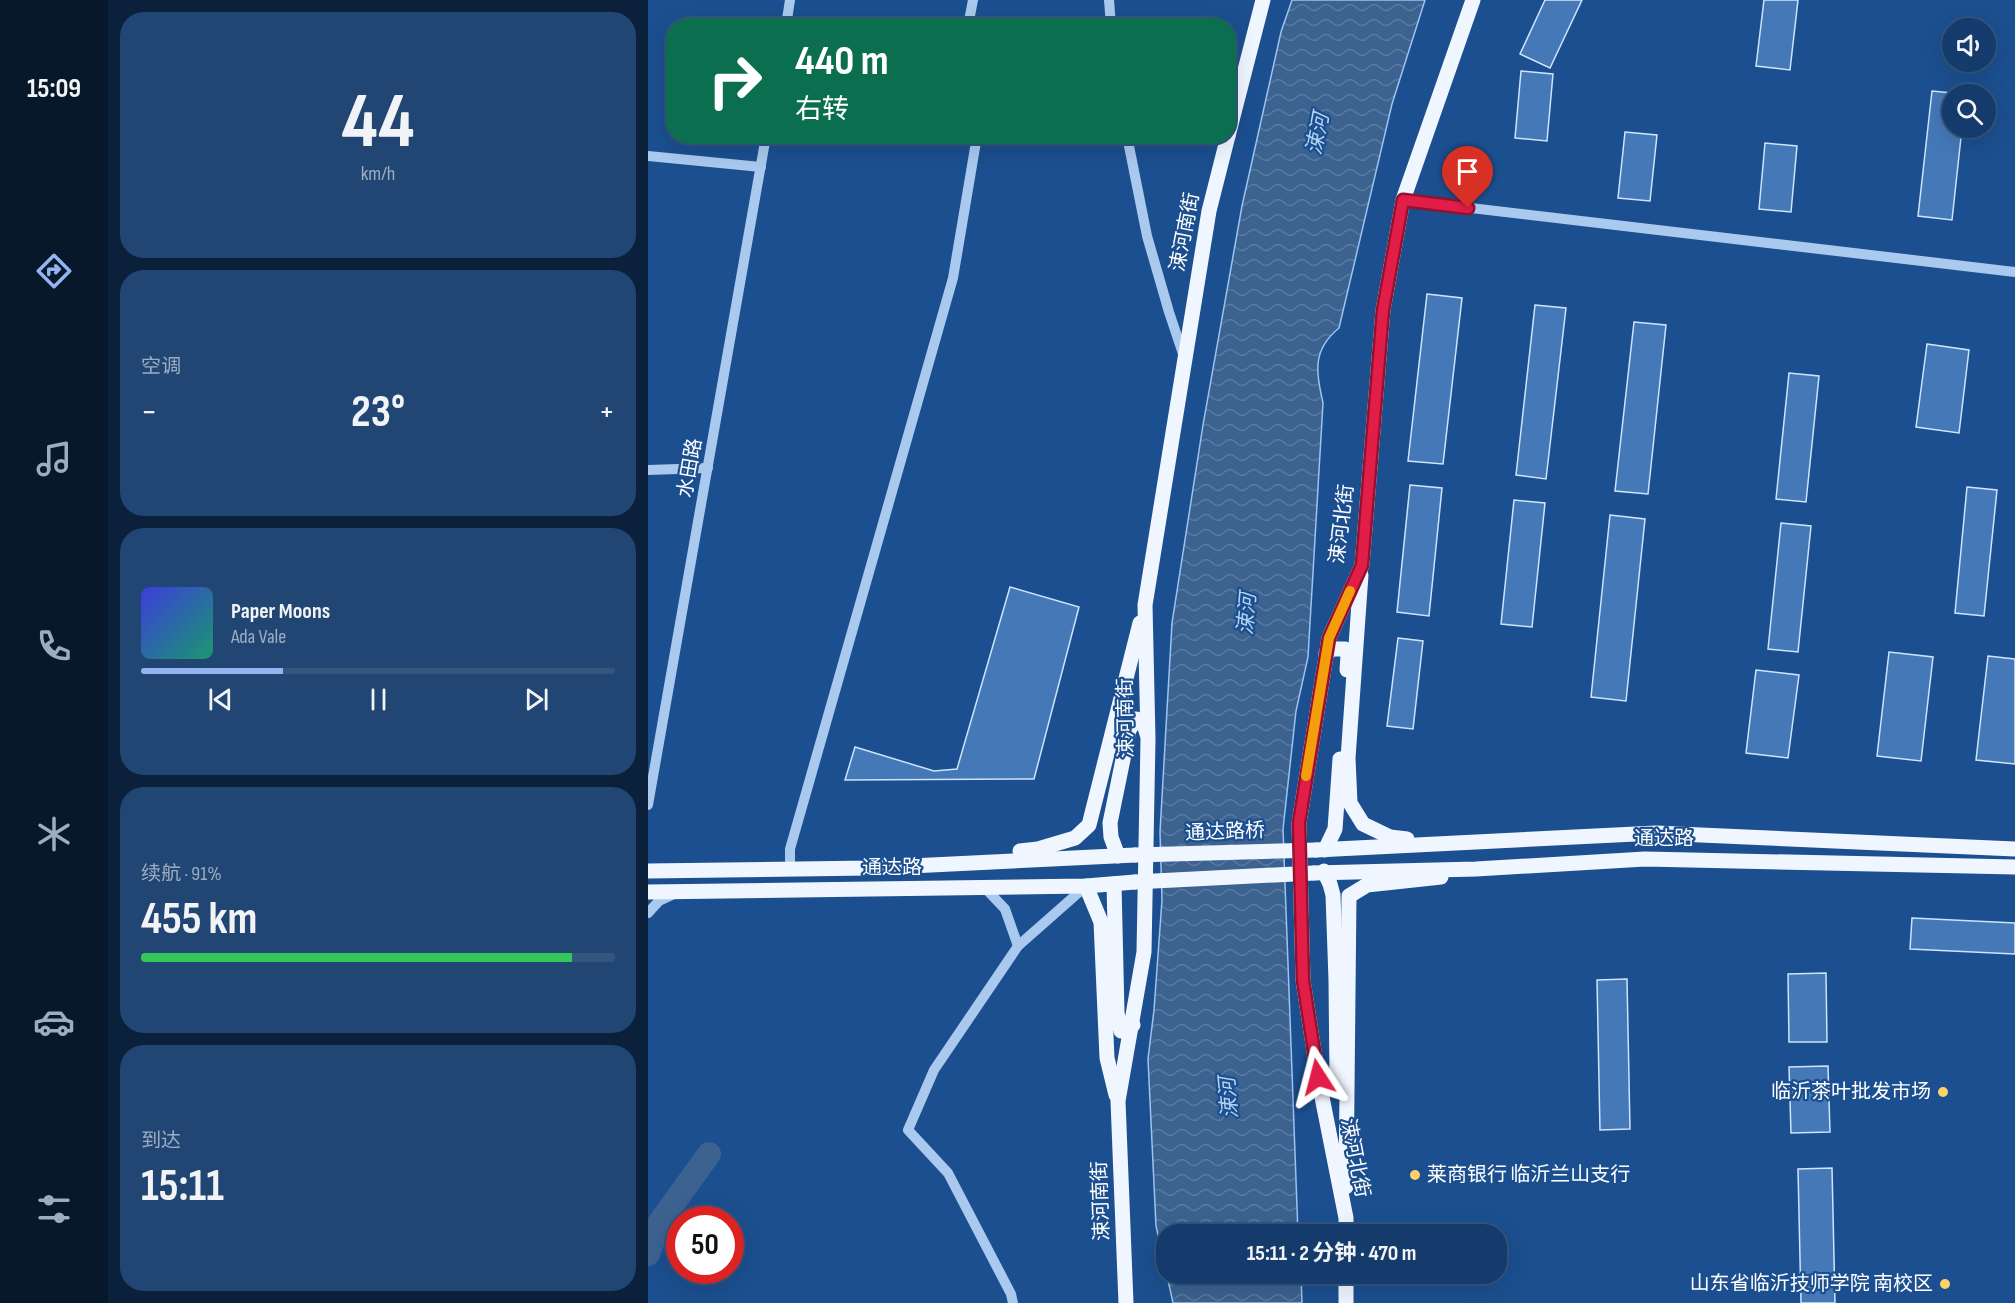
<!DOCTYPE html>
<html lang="zh">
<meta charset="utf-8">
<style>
:root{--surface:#143b6b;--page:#214673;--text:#f1f3f6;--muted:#9dadc1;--line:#33557e;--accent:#95b2f1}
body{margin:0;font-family:"Sofia Sans Condensed","Noto Sans SC",sans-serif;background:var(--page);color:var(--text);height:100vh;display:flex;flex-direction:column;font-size:22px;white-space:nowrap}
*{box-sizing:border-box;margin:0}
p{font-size:20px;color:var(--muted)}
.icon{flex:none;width:33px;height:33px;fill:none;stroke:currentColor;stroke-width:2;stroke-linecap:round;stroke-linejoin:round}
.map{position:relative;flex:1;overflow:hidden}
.panel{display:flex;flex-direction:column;gap:12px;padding:12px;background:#0b203b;width:540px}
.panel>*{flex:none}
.hud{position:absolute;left:18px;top:18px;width:570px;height:126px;border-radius:24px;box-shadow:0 6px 24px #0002,0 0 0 2px var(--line);background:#0b6e4f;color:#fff;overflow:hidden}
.tools{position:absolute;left:1294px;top:18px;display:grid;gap:12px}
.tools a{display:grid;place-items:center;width:54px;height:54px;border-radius:50%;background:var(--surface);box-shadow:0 6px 24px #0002,0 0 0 2px var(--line);font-size:30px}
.speed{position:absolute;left:18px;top:1206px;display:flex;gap:12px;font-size:30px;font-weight:700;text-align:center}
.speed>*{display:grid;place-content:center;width:78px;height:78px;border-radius:50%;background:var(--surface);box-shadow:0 6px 24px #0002,0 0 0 2px var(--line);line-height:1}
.speed .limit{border:9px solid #d22;background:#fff;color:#111}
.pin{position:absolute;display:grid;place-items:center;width:51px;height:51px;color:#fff;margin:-62px -26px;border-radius:50% 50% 50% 0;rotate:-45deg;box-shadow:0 0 6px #0007}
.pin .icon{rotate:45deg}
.me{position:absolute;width:66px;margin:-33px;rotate:351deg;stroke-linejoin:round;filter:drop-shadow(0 0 4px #0008)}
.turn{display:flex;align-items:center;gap:21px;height:126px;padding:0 30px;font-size:27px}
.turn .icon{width:78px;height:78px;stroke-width:2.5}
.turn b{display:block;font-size:42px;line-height:51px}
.big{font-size:45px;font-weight:700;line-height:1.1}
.panel .card{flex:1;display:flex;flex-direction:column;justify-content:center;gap:9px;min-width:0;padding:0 21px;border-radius:24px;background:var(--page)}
.panel .dial{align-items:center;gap:0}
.dial b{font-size:78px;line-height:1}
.song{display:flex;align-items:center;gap:18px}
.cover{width:72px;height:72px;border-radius:9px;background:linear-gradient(135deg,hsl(240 70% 55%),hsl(160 70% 35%))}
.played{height:6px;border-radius:3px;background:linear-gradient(90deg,var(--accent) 30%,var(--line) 30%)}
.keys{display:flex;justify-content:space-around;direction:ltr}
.heat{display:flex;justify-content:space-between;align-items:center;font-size:33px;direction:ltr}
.charge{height:9px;border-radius:4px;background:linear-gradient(90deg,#34c759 91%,var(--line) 0)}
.trip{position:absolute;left:508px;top:1224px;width:351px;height:60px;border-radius:24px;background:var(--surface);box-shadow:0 6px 24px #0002,0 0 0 2px var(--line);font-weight:700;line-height:60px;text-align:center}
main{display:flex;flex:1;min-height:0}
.menu{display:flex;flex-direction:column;width:108px;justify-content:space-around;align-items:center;background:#08182b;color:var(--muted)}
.menu .icon{width:42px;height:42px}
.menu .selected{color:var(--accent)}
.menu b{font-size:27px;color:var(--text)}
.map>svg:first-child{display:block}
</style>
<main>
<nav class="menu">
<b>15:09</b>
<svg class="icon selected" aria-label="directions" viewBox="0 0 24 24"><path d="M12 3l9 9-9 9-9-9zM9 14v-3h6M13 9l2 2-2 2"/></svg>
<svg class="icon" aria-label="music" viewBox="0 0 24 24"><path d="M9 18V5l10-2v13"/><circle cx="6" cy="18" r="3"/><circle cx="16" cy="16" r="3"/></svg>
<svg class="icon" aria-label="phone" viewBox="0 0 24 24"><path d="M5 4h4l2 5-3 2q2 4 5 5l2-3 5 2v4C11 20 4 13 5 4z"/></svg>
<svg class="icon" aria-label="climate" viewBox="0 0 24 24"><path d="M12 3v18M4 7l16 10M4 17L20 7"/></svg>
<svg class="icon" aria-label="car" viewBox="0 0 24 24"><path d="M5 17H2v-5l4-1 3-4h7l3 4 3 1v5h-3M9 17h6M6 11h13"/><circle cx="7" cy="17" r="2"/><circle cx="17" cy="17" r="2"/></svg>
<svg class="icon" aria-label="filters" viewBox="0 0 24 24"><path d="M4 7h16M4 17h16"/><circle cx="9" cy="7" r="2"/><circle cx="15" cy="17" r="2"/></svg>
</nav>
<section class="panel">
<div class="card dial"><b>44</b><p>km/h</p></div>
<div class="card"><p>空调</p>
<div class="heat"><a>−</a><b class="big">23°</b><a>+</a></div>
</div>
<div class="card">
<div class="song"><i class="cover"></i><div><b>Paper Moons</b><p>Ada Vale</p></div></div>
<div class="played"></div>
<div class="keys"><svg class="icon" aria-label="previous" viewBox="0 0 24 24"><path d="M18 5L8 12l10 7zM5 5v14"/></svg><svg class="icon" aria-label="pause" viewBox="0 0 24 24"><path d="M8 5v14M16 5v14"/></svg><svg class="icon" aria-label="next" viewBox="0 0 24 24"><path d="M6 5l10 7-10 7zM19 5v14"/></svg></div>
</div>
<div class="card"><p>续航 · 91%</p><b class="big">455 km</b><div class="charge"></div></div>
<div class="card"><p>到达</p><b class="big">15:11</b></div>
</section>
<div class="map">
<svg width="1367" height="1303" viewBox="0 0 1367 1303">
<defs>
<pattern id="water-waves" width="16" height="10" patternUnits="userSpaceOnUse" patternTransform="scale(1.5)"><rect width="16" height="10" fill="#3c6290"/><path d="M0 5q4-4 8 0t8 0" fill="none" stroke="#597aa1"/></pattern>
</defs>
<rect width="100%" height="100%" fill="#1b4f8f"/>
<path fill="url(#water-waves)" stroke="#9cc4f0" stroke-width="1.5" d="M644 0H777L744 104 691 328C664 350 668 371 675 403L660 657 648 711 635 829 650 1234H519V1274H653L654 1303H525L508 1226 500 1059 506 1010 514 900 512 832 524 623 555 425 594 206 633 32Z"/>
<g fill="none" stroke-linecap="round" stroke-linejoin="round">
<polyline stroke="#3c6290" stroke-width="24" points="0,1254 12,1222 61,1154"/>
</g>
<g fill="#4478b7" stroke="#cfe3fa" stroke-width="1.5">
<polygon points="897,0 934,0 902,68 872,54"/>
<polygon points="1116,0 1150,0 1142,70 1108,66"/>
<polygon points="873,71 905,74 899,141 867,138"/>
<polygon points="1284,91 1315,94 1305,94 1305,128 1314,128 1304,220 1270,216"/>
<polygon points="977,132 1009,135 1002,201 970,198"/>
<polygon points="1117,143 1149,146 1143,212 1111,209"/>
<polygon points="779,294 814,298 795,464 760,461"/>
<polygon points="887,305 918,308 898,479 868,475"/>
<polygon points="986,322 1018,325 1000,494 967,491"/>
<polygon points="1279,344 1321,350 1311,433 1268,427"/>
<polygon points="1141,373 1171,376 1158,502 1128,499"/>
<polygon points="762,485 794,488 781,616 749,612"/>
<polygon points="1319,487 1349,490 1336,616 1307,613"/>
<polygon points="866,500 897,503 884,627 853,624"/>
<polygon points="962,515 997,519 978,701 943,697"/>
<polygon points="1133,523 1163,526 1150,652 1120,649"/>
<polygon points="362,587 431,607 386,779 197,780 207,747 286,771 309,769"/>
<polygon points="750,638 775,641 765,729 739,726"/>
<polygon points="1241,652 1285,657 1273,761 1229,756"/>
<polygon points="1340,656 1367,659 1367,764 1328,760"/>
<polygon points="1108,670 1151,675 1140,758 1098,753"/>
<polygon points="1264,918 1367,923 1367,954 1262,949"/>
<polygon points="1178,973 1179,1042 1141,1042 1140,974"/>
<polygon points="979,979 982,1129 952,1130 949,980"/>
<polygon points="1180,1066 1182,1132 1143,1133 1141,1067"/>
<polygon points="1184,1168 1187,1303 1153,1303 1150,1169"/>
</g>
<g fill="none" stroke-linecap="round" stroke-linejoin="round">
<g stroke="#a9c9ee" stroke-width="10">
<polyline points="461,0 463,26"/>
<polyline points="138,26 142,0"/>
<polyline points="320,26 325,0"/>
<polyline points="479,136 499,236 521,312 536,357"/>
<polyline points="0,156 113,167"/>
<polyline points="755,200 1367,272"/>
<polyline points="0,470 60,468"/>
<polyline points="0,805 118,136"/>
<polyline points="142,870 142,849 305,278 329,136"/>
<polyline points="337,888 357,909 370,946"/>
<polyline points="0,913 11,901 26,894"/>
<polyline points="365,1303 363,1294 300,1173 260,1130 286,1070 370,946 438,886"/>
</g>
<g stroke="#f0f6ff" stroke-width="15">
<polyline points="580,136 615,0"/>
<polyline points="713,575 700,758 702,803 715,824 742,837 759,839"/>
<polyline points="678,654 684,649 697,649 700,656 699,670"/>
<polyline points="668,850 1008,833 1367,849"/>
<polyline points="677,850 687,829 692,759"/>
<polyline points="372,851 390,849 427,838 441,825 492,623"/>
<polyline points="470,856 463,837 462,823 481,730 488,719 495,721 499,734"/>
<polyline points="0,871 222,868 487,855"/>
<polyline points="666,873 828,869 997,859 1367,867"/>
<polyline points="466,884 469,1013 473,1031 485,1025"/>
<polyline points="438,886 453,922 459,1058 468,1095"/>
<polyline points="0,892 438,886 487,882"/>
<polyline points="670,1077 679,1086 686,1087 689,1080 688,980 685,895 682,884 676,871"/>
<polyline points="698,1187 701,896 719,885 793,877"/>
<polyline points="698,1234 698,1218 670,1077 655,980 651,823 681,638 714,565 735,310 755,200 825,0"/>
<polyline points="478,1303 470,1101 496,952 500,739 497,605 561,211 580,136"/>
<polyline points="698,1303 698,1274"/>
</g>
<g stroke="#f0f6ff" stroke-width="15">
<polyline points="487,855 668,850"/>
<polyline points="487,882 666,873"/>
</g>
</g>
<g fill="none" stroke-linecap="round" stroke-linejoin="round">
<defs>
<polyline id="route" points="670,1077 655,980 651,823 681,638 714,565 735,310 755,200 820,208"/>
</defs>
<use href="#route" stroke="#92132f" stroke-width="15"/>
<use href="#route" stroke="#e11d48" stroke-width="10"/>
<polyline stroke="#f59e0b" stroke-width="10" points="658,776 681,638 702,591"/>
</g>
<g fill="#ffd166" stroke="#1b4f8f" stroke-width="2">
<circle cx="1295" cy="1092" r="6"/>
<circle cx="767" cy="1175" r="6"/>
<circle cx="1297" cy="1284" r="6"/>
</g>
<g text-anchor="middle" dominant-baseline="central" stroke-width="4.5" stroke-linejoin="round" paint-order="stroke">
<g font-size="20" fill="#fff" stroke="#1b4f8f">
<text transform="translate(537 232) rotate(-79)">涑河南街</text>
<text transform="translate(42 468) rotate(-80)">水田路</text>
<text transform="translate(694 524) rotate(-83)">涑河北街</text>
<text transform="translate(478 718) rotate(-91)">涑河南街</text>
<text transform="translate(577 832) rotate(-2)">通达路桥</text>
<text x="1016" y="839">通达路</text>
<text x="244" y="868">通达路</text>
<text transform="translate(707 1158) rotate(79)">涑河北街</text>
<text transform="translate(453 1201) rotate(-92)">涑河南街</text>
</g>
<g font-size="20" fill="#fff" stroke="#1b4f8f" text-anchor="end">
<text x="1283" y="1092">临沂茶叶批发市场</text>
<text x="779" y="1175" text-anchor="start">莱商银行 临沂兰山支行</text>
<text x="1285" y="1284">山东省临沂技师学院 南校区</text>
</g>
<g font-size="21" font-style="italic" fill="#b5d3f5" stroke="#1b4f8f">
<text transform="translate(670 134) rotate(-79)">涑河</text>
<text transform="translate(599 614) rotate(-85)">涑河</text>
<text transform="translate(581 1098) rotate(-95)">涑河</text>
</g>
</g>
</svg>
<div class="tools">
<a><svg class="icon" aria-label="sound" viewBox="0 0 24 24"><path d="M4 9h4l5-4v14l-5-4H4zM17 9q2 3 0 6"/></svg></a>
<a><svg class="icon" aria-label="search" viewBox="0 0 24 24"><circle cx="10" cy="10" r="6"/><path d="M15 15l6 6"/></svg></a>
</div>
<div class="speed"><div class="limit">50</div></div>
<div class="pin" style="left:820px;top:208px;background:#d93025"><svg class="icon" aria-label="arrive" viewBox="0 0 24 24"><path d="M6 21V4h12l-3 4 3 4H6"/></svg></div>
<svg class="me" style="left:670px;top:1077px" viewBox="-20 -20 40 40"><path d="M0-17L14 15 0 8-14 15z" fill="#e11d48" stroke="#fff" stroke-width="4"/></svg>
<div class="trip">15:11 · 2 分钟 · 470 m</div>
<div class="hud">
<div class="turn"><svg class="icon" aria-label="right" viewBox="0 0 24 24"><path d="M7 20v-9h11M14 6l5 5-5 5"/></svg><div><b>440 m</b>右转</div></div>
</div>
</div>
</main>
